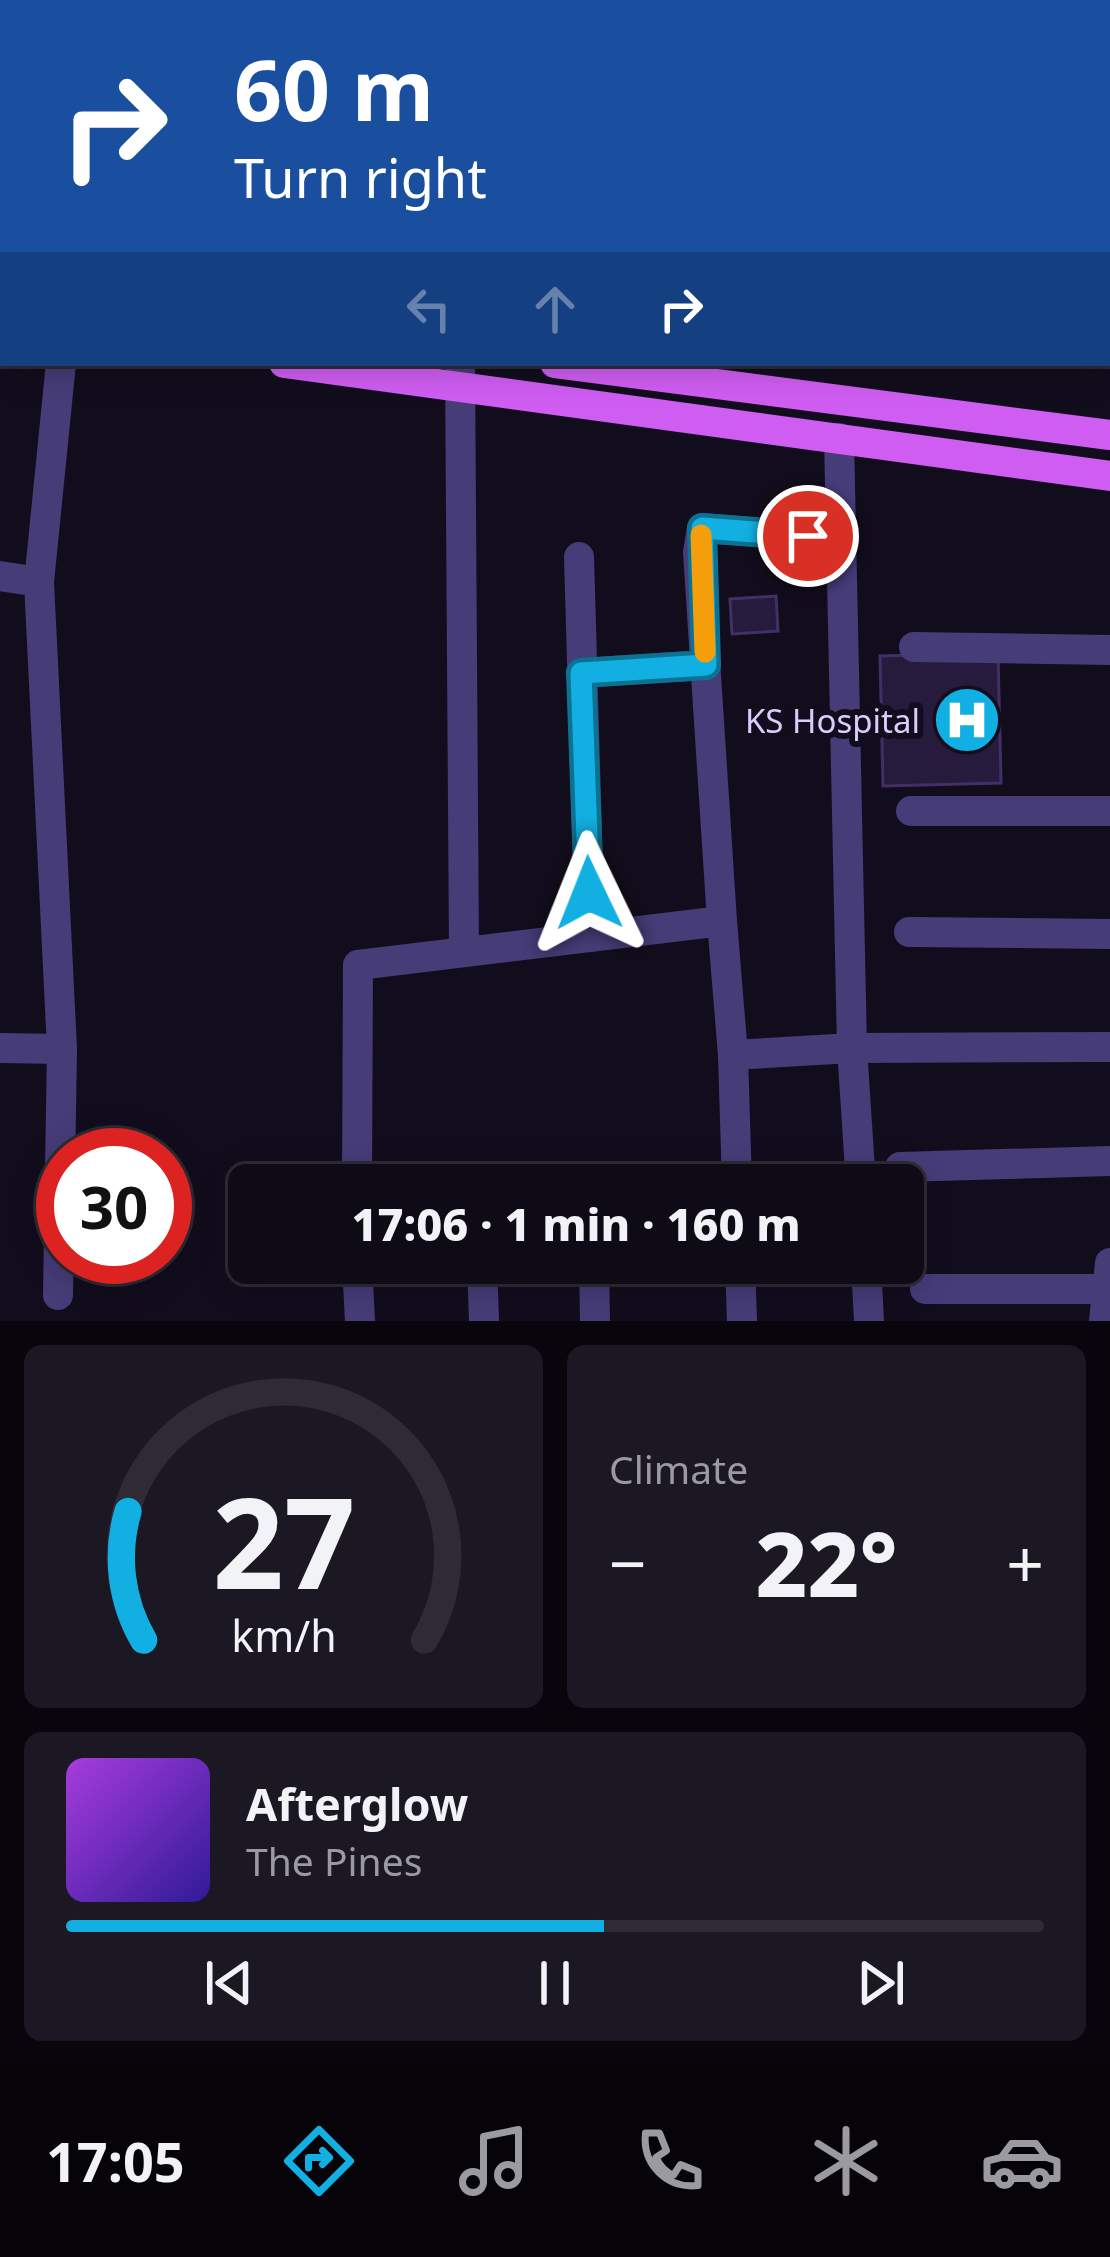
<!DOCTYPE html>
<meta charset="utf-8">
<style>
:root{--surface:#0e0a16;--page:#1c1823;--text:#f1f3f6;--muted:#9b9aa1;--line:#2e2b35;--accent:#12b0e2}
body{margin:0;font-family:"Noto Sans",sans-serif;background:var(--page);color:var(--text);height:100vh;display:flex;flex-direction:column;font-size:45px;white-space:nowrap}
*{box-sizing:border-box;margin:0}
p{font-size:39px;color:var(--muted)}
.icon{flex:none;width:66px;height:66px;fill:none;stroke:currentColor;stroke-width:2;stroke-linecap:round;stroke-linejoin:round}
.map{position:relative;height:1321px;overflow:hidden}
.drawer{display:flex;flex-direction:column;gap:24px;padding:24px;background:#08060c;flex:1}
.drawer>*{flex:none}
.guide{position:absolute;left:0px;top:0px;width:1110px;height:366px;box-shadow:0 6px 30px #0003,0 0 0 3px var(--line);background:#1a4fa0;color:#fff;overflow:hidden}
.speed{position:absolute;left:36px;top:1128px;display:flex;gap:24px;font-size:60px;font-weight:700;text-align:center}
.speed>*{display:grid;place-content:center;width:156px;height:156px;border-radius:50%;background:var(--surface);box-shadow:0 6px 30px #0003,0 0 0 3px var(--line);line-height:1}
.speed .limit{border:18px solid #d22;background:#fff;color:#111}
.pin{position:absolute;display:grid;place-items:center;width:102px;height:102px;color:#fff;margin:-51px;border:6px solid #fff;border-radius:50%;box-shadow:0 3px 12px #0007}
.me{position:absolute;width:132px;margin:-66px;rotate:358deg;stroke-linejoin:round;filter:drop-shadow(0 0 9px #0008)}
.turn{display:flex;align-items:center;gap:42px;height:252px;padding:0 36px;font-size:54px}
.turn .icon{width:156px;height:156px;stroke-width:2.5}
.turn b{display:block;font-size:84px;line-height:102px}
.lanes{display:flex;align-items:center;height:114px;padding:0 36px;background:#0003;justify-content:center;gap:60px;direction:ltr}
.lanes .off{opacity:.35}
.big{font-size:90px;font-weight:800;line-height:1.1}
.drawer .card{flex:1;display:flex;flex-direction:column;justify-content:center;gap:18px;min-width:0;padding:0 42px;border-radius:18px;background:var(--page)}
.drawer .dial{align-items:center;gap:0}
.dial svg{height:312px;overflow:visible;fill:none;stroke:var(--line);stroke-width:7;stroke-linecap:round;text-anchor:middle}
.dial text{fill:var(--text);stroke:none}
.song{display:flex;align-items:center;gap:36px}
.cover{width:144px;height:144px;border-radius:18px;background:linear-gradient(135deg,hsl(280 70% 55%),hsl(250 70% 35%))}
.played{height:12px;border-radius:6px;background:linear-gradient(90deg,var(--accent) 55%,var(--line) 55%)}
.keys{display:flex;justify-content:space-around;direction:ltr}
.heat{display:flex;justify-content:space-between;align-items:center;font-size:66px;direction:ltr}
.drawer .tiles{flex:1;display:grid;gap:24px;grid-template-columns:1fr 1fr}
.card:last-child{grid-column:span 2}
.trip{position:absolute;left:228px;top:1164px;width:696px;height:120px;border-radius:18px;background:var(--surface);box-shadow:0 6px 30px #0003,0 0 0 3px var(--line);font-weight:800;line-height:120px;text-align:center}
.menu{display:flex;height:192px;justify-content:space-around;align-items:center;background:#060409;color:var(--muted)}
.menu .icon{width:84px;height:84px}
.menu .current{color:var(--accent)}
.menu b{font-size:54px;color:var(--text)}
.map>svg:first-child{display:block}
</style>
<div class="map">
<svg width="1110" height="1321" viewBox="0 0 1110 1321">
<rect width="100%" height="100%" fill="#120d1d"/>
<g fill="#261b3c" stroke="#412f66" stroke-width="3">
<polygon points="776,596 778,631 732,634 730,599"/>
<polygon points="998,653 1001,783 883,786 880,656"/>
</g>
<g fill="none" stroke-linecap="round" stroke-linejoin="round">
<g stroke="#463c78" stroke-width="30">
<polyline points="88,3 88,0"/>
<polyline points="272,3 272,0"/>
<polyline points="410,3 410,0"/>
<polyline points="460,363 464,952"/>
<polyline points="839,438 852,1048 861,1185"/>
<polyline points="579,557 590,937"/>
<polyline points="0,576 39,582"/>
<polyline points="914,647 1110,650"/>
<polyline points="581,673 706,665"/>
<polyline points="911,811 1110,811"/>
<polyline points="722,921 698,552 702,528 844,539"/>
<polyline points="909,932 1110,934"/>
<polyline points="0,1048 62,1049"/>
<polyline points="900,1167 1110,1161"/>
<polyline points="357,1185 358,965 722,921 733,1055"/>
<polyline points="737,1185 733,1055 852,1048 1110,1047"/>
<polyline points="357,1263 360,1321"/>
<polyline points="482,1263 484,1321"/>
<polyline points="594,1263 595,1321"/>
<polyline points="740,1263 742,1321"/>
<polyline points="866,1263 869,1321"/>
<polyline points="925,1289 1107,1289"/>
<polyline points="58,1295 62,1049 39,582 61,363"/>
<polyline points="1104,1321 1110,1263"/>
</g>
<g stroke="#cf5df2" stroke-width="30">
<polyline points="0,283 3,284"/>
<polyline points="0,325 3,325"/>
<polyline points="284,363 1110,476"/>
<polyline points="555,363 1110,435"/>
</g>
</g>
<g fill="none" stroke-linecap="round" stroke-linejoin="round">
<defs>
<polyline id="route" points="589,893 581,673 706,665 702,528 808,536"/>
</defs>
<use href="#route" stroke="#0c7293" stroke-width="30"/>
<use href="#route" stroke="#12b0e2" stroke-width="21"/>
<polyline stroke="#f59e0b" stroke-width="21" points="701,535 705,652"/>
</g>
<defs>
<symbol id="hospital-disc" viewBox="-11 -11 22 22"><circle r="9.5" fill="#12b0e2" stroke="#120d1d"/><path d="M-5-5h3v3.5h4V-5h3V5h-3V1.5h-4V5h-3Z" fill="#fff"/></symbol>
</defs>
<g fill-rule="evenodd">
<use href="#hospital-disc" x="929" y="682" width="76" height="76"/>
</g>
<g text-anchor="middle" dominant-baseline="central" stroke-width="12" stroke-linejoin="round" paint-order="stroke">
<g font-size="33" fill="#d8cdfb" stroke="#120d1d" text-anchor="end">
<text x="920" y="720">KS Hospital</text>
</g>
</g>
</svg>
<div class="speed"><div class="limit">30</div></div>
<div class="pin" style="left:808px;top:536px;background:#d93025"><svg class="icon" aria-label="arrive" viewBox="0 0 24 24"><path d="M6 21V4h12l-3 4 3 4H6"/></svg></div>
<svg class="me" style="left:589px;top:893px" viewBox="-20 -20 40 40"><path d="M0-17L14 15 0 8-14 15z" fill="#12b0e2" stroke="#fff" stroke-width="4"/></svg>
<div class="trip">17:06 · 1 min · 160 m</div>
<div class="guide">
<div class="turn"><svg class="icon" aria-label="right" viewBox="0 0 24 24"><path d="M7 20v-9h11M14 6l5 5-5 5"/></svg><div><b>60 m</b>Turn right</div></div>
<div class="lanes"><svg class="icon off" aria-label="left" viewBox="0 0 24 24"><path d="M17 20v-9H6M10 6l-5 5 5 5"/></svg><svg class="icon off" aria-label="ahead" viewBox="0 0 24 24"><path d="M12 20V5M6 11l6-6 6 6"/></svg><svg class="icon" aria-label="right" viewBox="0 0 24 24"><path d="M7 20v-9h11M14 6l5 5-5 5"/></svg></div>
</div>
</div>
<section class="drawer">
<div class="tiles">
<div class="card dial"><svg viewBox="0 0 100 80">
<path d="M14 69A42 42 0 1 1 86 69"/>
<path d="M14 69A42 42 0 0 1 10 36" stroke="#12b0e2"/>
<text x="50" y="56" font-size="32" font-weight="700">27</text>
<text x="50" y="72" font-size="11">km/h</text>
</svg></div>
<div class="card"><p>Climate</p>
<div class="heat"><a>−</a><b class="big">22°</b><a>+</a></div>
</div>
<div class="card">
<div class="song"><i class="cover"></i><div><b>Afterglow</b><p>The Pines</p></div></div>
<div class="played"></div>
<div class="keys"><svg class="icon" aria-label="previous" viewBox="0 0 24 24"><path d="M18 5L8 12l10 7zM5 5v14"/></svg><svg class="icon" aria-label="pause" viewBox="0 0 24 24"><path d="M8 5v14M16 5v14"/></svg><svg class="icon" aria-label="next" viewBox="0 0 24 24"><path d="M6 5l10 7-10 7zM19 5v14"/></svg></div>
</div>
</div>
</section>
<nav class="menu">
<b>17:05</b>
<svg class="icon current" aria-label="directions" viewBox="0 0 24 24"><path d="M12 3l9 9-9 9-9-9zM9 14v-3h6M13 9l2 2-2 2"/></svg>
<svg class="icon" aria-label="music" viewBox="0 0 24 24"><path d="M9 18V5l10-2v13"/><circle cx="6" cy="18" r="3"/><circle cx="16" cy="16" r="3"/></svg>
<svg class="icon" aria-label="phone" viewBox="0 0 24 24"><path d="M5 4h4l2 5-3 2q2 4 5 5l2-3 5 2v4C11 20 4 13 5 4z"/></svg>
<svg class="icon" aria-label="climate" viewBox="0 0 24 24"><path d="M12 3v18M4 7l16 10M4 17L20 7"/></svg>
<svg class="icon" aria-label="car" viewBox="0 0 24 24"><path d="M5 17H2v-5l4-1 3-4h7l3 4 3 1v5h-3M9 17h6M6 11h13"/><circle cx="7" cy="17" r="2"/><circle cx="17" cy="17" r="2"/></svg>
</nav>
